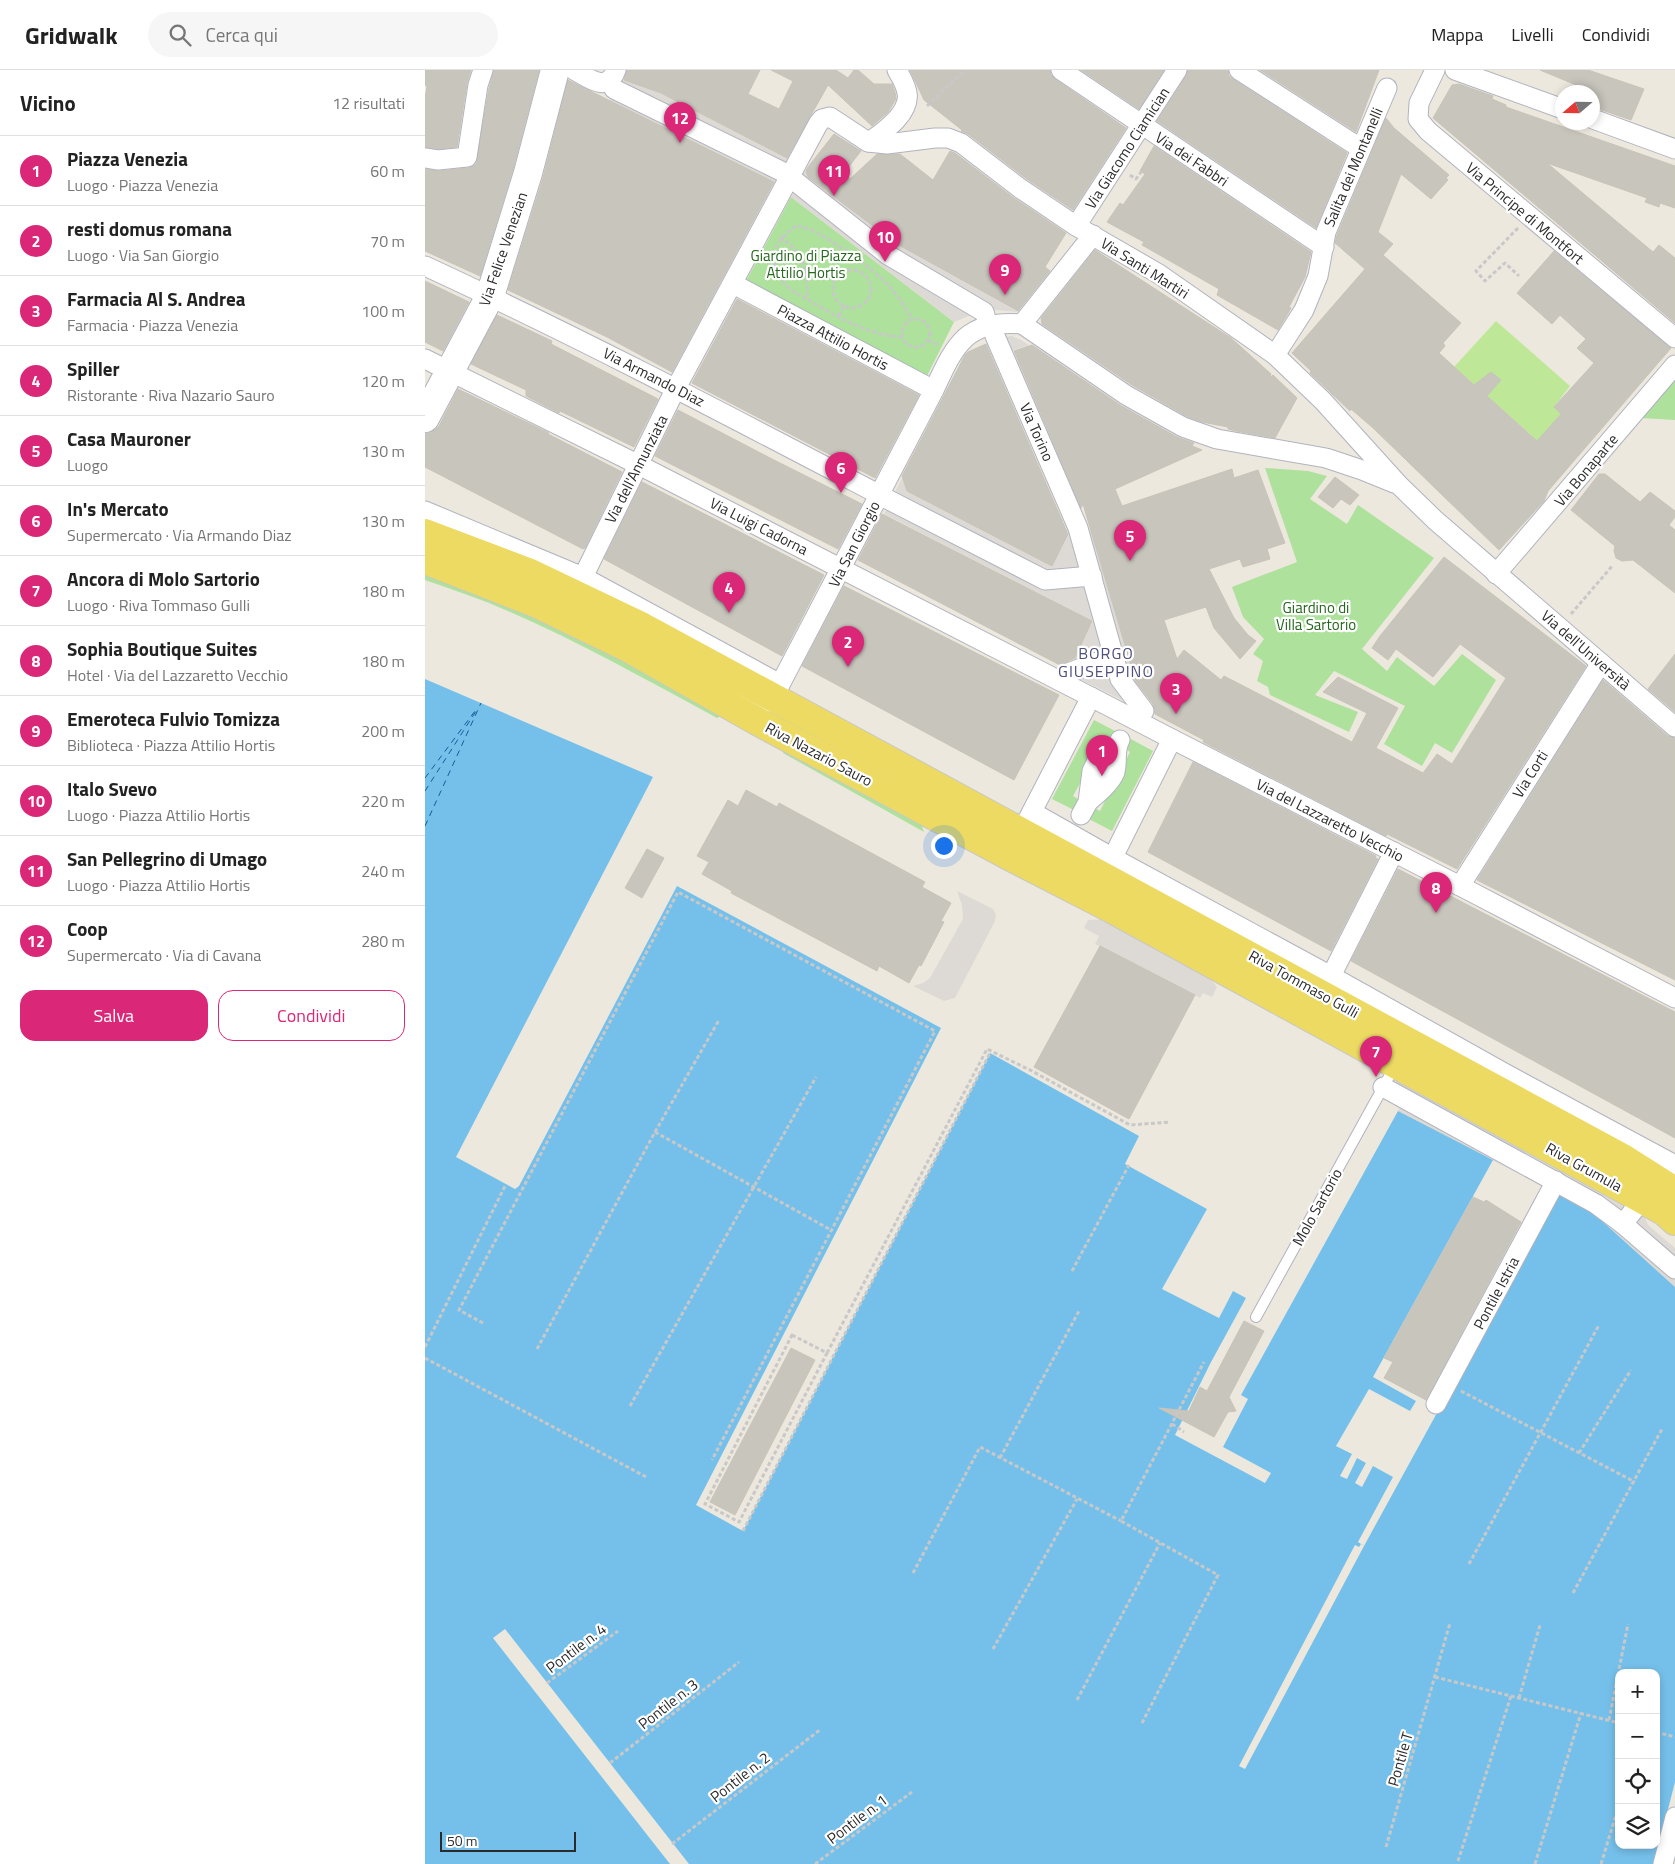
<!DOCTYPE html>
<html lang="it">
<meta charset="utf-8">
<style>
body{margin:0;font-family:"Titillium Web",sans-serif;background:#f6f6f6;color:#222}
.controls{position:absolute;right:15px;bottom:15px;display:grid;overflow:hidden;border-radius:10px;box-shadow:0 2px 8px #0003}
.controls button{width:45px;height:45px;display:grid;place-items:center;padding:0;border:0;border-bottom:1px solid #e0e0e0;background:#fff;color:#222;font:25px sans-serif}
.compass{position:absolute;left:1130px;top:15px;width:45px;height:45px;border-radius:50%;background:#fff;box-shadow:0 2px 8px #0003;rotate:250deg}
.scale{position:absolute;left:15px;bottom:12px;width:136px;box-sizing:border-box;padding-left:5px;border:2px solid #2b2b2b;border-top:0;font-size:14px;line-height:18px;white-space:nowrap;color:#2b2b2b;-webkit-text-stroke:4px #fff;paint-order:stroke}
.you{position:absolute;left:518px;top:775px;width:18px;height:18px;margin:-12px;border:4px solid #fff;border-radius:50%;background:#1a73e8;box-shadow:0 0 0 8px #1a73e833}
.badge{display:grid;place-items:center;width:32px;height:32px;border-radius:50%;background:#db2777;color:#fff;font-size:16px;font-weight:700}
.pin{position:absolute;translate:-50% -41px;filter:drop-shadow(0 1px 2px #0008)}
.pin::after{content:'';position:absolute;top:26px;width:18px;height:15px;background:inherit;clip-path:polygon(0 0,100% 0,50% 100%)}
.list{margin:0;padding:0;list-style:none}
h2{display:flex;justify-content:space-between;align-items:center;height:65px;margin:0;padding:0 20px;font-size:21px}
h2 small{font-size:16px;font-weight:400;color:#767676}
.list li{display:grid;grid-template-columns:32px 1fr auto;gap:15px;align-items:center;box-sizing:border-box;height:70px;padding:0 20px;border-top:1px solid #e0e0e0}
.list b{display:block;font-size:19px;white-space:nowrap}
.list p{margin:0;font-size:16px;white-space:nowrap;color:#767676}
.list em{font-size:16px;font-style:normal;color:#767676}
.actions{display:flex;gap:10px;padding:15px 20px}
.actions a{flex:1;padding:11px 0;border:1px solid #db2777;border-radius:15px;text-align:center;font-size:18px;color:#db2777}
.actions .main{background:#db2777;color:#fff}
.icon{flex:none;width:28px;height:28px;fill:none;stroke:currentColor;stroke-width:2;stroke-linecap:round;stroke-linejoin:round}
.map{position:relative;flex:none;width:1250px;height:1794px;overflow:hidden}
header{display:flex;align-items:center;gap:30px;box-sizing:border-box;height:70px;padding:0 25px;background:#fff;border-bottom:1px solid #e0e0e0}
header strong{font-size:24px}
nav{display:flex;gap:28px;margin-inline-start:auto;font-size:18px}
.search{width:350px;height:45px;background:#f6f6f6;display:flex;align-items:center;gap:12px;box-sizing:border-box;padding:0 18px;border-radius:28px;color:#767676;font-size:19px}
main{display:flex}
aside{flex:1;background:#fff}
.map>svg:first-child{display:block}
</style>
<header>
<strong>Gridwalk</strong>
<div class="search"><svg class="icon" aria-label="search" viewBox="0 0 24 24"><circle cx="10" cy="10" r="6"/><path d="M15 15l6 6"/></svg>Cerca qui</div>
<nav><a>Mappa</a><a>Livelli</a><a>Condividi</a></nav>
</header>
<main>
<aside>
<h2>Vicino<small>12 risultati</small></h2>
<ul class="list">
<li><span class="badge">1</span><div><b>Piazza Venezia</b><p>Luogo · Piazza Venezia</p></div><em>60 m</em></li>
<li><span class="badge">2</span><div><b>resti domus romana</b><p>Luogo · Via San Giorgio</p></div><em>70 m</em></li>
<li><span class="badge">3</span><div><b>Farmacia Al S. Andrea</b><p>Farmacia · Piazza Venezia</p></div><em>100 m</em></li>
<li><span class="badge">4</span><div><b>Spiller</b><p>Ristorante · Riva Nazario Sauro</p></div><em>120 m</em></li>
<li><span class="badge">5</span><div><b>Casa Mauroner</b><p>Luogo</p></div><em>130 m</em></li>
<li><span class="badge">6</span><div><b>In's Mercato</b><p>Supermercato · Via Armando Diaz</p></div><em>130 m</em></li>
<li><span class="badge">7</span><div><b>Ancora di Molo Sartorio</b><p>Luogo · Riva Tommaso Gulli</p></div><em>180 m</em></li>
<li><span class="badge">8</span><div><b>Sophia Boutique Suites</b><p>Hotel · Via del Lazzaretto Vecchio</p></div><em>180 m</em></li>
<li><span class="badge">9</span><div><b>Emeroteca Fulvio Tomizza</b><p>Biblioteca · Piazza Attilio Hortis</p></div><em>200 m</em></li>
<li><span class="badge">10</span><div><b>Italo Svevo</b><p>Luogo · Piazza Attilio Hortis</p></div><em>220 m</em></li>
<li><span class="badge">11</span><div><b>San Pellegrino di Umago</b><p>Luogo · Piazza Attilio Hortis</p></div><em>240 m</em></li>
<li><span class="badge">12</span><div><b>Coop</b><p>Supermercato · Via di Cavana</p></div><em>280 m</em></li>
</ul>
<div class="actions"><a class="main">Salva</a><a>Condividi</a></div>
</aside>
<div class="map">
<svg width="1250" height="1794" viewBox="0 0 1250 1794">
<rect width="100%" height="100%" fill="#ede8de"/>
<!-- green -->
<g fill="#ade19c">
<polygon points="366,127 529,252 502,306 321,211"/>
<polygon points="1250,310 1250,350 1216,348"/>
<polygon points="840,398 883,401 902,406 885,429 922,454 933,435 1009,488 937,579 962,601 972,587 1009,616 1037,584 1071,610 1027,683 1010,673 997,696 959,674 980,636 909,601 890,625 933,642 924,662 845,625 843,617 832,611 838,591 828,584 839,569 818,547 807,517 872,492"/>
<path d="M 0,500 L 59,524 L 177,577 L 296,646 L 292,648 C 218,608 142,565 64,533 C 43,525 21,517 0,510 Z"/>
<polygon points="669,650 694,663 689,672 680,668 648,726 658,732 653,742 627,729"/>
<polygon points="702,667 728,681 687,761 660,747 666,736 675,741 705,682 697,676"/>
<polygon points="362,677 495,751 499,762 358,683"/>
</g>
<!-- pitch -->
<polygon fill="#bee898" points="1071,251 1145,316 1129,337 1136,344 1123,359 1115,375 1105,364 1029,297"/>
<!-- plaza -->
<g fill="#dddad5">
<polygon points="193,8 236,23 363,89 350,113 185,31"/>
<polygon points="380,100 383,107 472,174 593,242 571,240 549,244 529,252 366,127"/>
<polygon points="587,266 596,270 604,275 586,281 629,382 667,464 720,639 719,641 643,603 668,551 459,444 477,408 482,421 627,496 645,461 563,273 577,267"/>
<polygon points="532,821 568,839 571,845 570,851 530,928 519,931 488,916 498,913 505,908 538,849 537,835"/>
<polygon points="685,849 777,899 792,917 787,927 778,923 775,928 770,925 670,874 674,866 659,858 663,850"/>
<polygon points="973,1010 1201,1138 1217,1141 1223,1155 1250,1178 1250,1217 1167,1142 973,1041 975,1037 963,1030"/>
</g>
<!-- water -->
<path fill="#75c0eb" fill-rule="evenodd" d="M 0,609 L 228,707 L 31,1087 L 90,1119 L 94,1116 L 252,816 L 516,958 L 271,1435 L 318,1461 L 565,983 L 714,1066 L 700,1094 L 782,1139 L 737,1219 L 794,1248 L 808,1221 L 821,1228 L 785,1294 L 750,1365 L 840,1413 L 846,1403 L 798,1377 L 823,1329 L 816,1325 L 973,1041 L 1068,1090 L 948,1307 L 991,1331 L 985,1341 L 944,1319 L 911,1376 L 927,1384 L 915,1406 L 922,1409 L 932,1388 L 941,1393 L 930,1413 L 937,1417 L 948,1396 L 968,1407 L 933,1472 L 939,1476 L 1132,1124 L 1167,1142 L 1250,1217 L 1250,1712 L 1229,1794 L 264,1794 L 80,1559 L 68,1568 L 245,1794 L 0,1794 ZM 1194,1603 L 1231,1603 L 1231,1775 L 1194,1775 Z"/>
<!-- pier -->
<polygon fill="#ede8de" points="936,1474 939,1476 820,1699 814,1696 930,1475 934,1477"/>
<g fill="none" stroke-linecap="round" stroke-linejoin="round">
<!-- ferry -->
<g stroke="#125d99" stroke-width="1" stroke-dasharray="6 5" stroke-linecap="butt">
<polyline points="0,708 50,641"/>
<polyline points="0,721 53,638"/>
<polyline points="0,756 56,633"/>
</g>
</g>
<!-- building -->
<g fill="#c8c5bd" stroke="#c8c4b8">
<polygon points="0,0 46,0 42,13 32,77 13,79 0,77 0,29 2,16 0,15"/>
<polygon points="69,0 114,0 88,99 55,206 0,181 0,99 14,101 43,98 51,94 64,18"/>
<polygon points="202,0 335,0 323,24 354,39 368,11 346,0 411,0 423,8 429,0 433,0 449,14 467,14 470,22 471,29 463,42 447,56 403,15 362,88 236,23 199,10"/>
<polygon points="485,0 625,0 626,5 630,9 701,58 648,140 603,110 543,64 536,61 537,60 499,30"/>
<polygon points="656,0 739,0 714,39"/>
<polygon points="763,0 803,0 804,6 808,9 922,83 891,158 732,51 761,6"/>
<polygon points="835,0 954,0 931,62"/>
<polygon points="1115,0 1163,0 1219,19 1206,50 1168,37 1168,22"/>
<polygon points="143,10 349,112 247,302 182,267 83,220 118,108"/>
<polygon points="1034,14 1068,26 1067,29 1081,35 1081,37 1250,96 1250,138 1235,133 1234,137 1220,132 1222,128 1122,93 1228,182 1234,175 1250,188 1250,253 1008,48 1027,15"/>
<polygon points="961,48 969,58 1024,105 1021,108 1023,110 1006,129 976,104 953,162 968,174 958,185 1036,253 1018,273 1020,276 1014,283 1049,315 1066,302 1076,310 1062,326 1112,371 1136,344 1129,337 1169,293 1152,278 1161,269 1135,245 1127,254 1092,223 1129,181 1246,278 1123,421 1119,431 1074,480 947,357 926,339 925,341 885,303 886,301 867,283 940,199 910,173 912,165"/>
<polygon points="409,64 436,81 419,103 425,109 452,84 475,84 508,110 525,81 530,83 589,128 641,163 620,197 625,201 593,241 472,174 383,107 381,101 383,97"/>
<polygon points="729,76 886,182 880,207 864,237 866,238 862,245 853,260 792,225 794,219 717,175 719,172 682,152 695,133 698,135 720,104 715,101"/>
<polygon points="670,180 806,268 846,304 845,308 848,305 872,328 850,368 811,361 803,359 803,357 777,352 763,347 707,315 617,254 616,248"/>
<polygon points="0,211 44,232 18,281 0,272"/>
<polygon points="312,229 494,325 450,408 267,313"/>
<polygon points="72,245 127,271 126,274 233,329 209,377 135,341 134,343 101,326 101,320 46,294"/>
<polygon points="561,274 642,462 643,464 627,496 482,421 477,406 540,285 543,282"/>
<polygon points="607,275 695,335 752,367 769,373 767,376 777,380 690,419 697,436 807,399 809,408 833,400 860,473 842,479 845,489 818,497 815,489 784,499 809,548 823,565 831,571 815,589 789,558 781,537 739,550 752,589 759,580 796,610 799,606 927,672 942,643 898,622 913,607 973,638 951,678 998,703 1012,684 1027,694 1081,608 1035,574 1008,607 971,579 963,590 947,578 955,566 1019,487 1161,596 1032,799 962,764 961,766 778,672 779,670 730,644 728,634 711,612 658,434 656,438 589,281"/>
<polygon points="33,319 124,363 123,364 197,402 160,478 158,479 0,397 0,364 8,361 14,356"/>
<polygon points="253,340 347,389 437,434 413,479 230,386"/>
<polygon points="1174,404 1180,404 1215,432 1225,422 1250,441 1250,447 1244,455 1250,460 1250,523 1208,490 1197,491 1191,488 1189,481 1190,476 1146,440"/>
<polygon points="910,407 934,425 925,435 916,429 908,438 893,427"/>
<polygon points="217,412 399,505 357,586 179,489"/>
<polygon points="457,444 667,551 650,588 635,595 433,490"/>
<polygon points="419,516 634,625 589,710 377,596"/>
<polygon points="1250,584 1250,642 1223,619"/>
<polygon points="1178,610 1243,666 1250,668 1250,910 1052,810"/>
<polygon points="768,692 951,786 950,788 953,789 906,881 723,782"/>
<polygon points="321,720 352,737 354,733 500,812 497,817 526,833 516,851 519,852 496,896 494,895 484,913 454,896 452,901 306,823 307,821 277,804 284,792 272,786 303,730 313,736"/>
<polygon points="222,779 239,788 217,828 200,818"/>
<polygon points="973,799 1250,942 1250,1068 926,891"/>
<polygon points="675,876 770,925 704,1049 609,997"/>
<polygon points="1048,1127 1059,1132 1061,1130 1096,1152 1001,1330 959,1308 968,1292 959,1288"/>
<polygon points="819,1251 839,1261 804,1327 811,1341 803,1342 789,1367 734,1338 764,1341 775,1317 782,1321"/>
<polygon points="366,1278 390,1290 310,1445 285,1432"/>
</g>
<g fill="none" stroke-linecap="round" stroke-linejoin="round">
<!-- lane casing -->
<g stroke="#b1b3be" stroke-width="12">
<polyline id="lane" points="831,1247 971,994"/>
</g>
<!-- street casing -->
<g stroke="#b1b3be" stroke-width="21">
<g id="street">
<path d="M 149,0 C 164,8 182,24 191,0"/>
<polyline points="636,0 899,177"/>
<polyline points="814,0 935,78"/>
<polyline points="1010,0 994,33 993,49 1003,61 1250,268"/>
<polyline points="1030,0 1138,39"/>
<polyline points="189,19 358,102"/>
<polyline points="1168,49 1250,79"/>
<path d="M 443,72 C 454,66 462,59 471,50 C 488,31 484,20 472,0"/>
<polyline points="0,88 13,90 42,87 53,15 58,0"/>
<polyline points="371,112 463,185 559,242 560,245"/>
<polyline points="651,156 752,0"/>
<path d="M 0,196 C 154,267 304,346 455,425"/>
<polyline points="314,217 501,316"/>
<polyline points="597,254 701,325 758,357 792,369 901,388 937,400 969,413"/>
<polyline points="597,254 668,165"/>
<polyline points="570,266 653,458 695,609 719,641"/>
<polyline points="850,285 879,240 893,206 901,162 962,18"/>
<polyline points="0,289 214,395 666,627"/>
<polyline points="462,429 620,510 667,506"/>
<polyline points="0,441 158,507 355,614"/>
<polyline points="1071,504 1250,295"/>
<polyline points="158,507 251,318 393,54 397,49 405,47 443,72 462,74 510,68 523,68 536,73 596,119 651,156 734,204 850,285 898,331 974,415 1010,450 1250,657"/>
<polyline points="643,603 689,586"/>
<path d="M 300,617 C 315,626 333,642 348,628 L 509,320 C 530,275 541,249 597,254"/>
<polygon points="666,627 747,669 679,805 584,786"/>
<polyline points="747,669 1035,816 1250,928"/>
<path d="M 663,732 C 673,723 685,714 690,702 C 693,691 689,680 695,670"/>
<polyline points="607,742 688,788 906,906 1081,1004 1250,1095"/>
<polyline points="656,745 663,732 667,701 672,691 692,676"/>
<polyline points="1035,816 1176,593"/>
<polyline points="906,906 969,782"/>
<polyline points="958,1017 1171,1134 1198,1154"/>
<polyline points="1212,1136 1198,1154 1250,1199"/>
<polyline points="1011,1334 1131,1111"/>
<polyline points="1238,1794 1250,1747"/>
</g>
</g>
<!-- secondary casing -->
<g stroke="#b1b3be" stroke-width="30">
<polyline id="secondary" points="0,348 65,226 103,103 130,0"/>
</g>
<!-- primary casing -->
<g stroke="#c8c8c8" stroke-width="30">
<g id="primary">
<polyline points="0,463 103,502 218,557 1198,1088 1250,1121"/>
<polyline points="0,490 110,533 205,579 332,651 584,786 687,839 1204,1122 1240,1142 1250,1151"/>
</g>
</g>
<!-- path -->
<g stroke="#c8c8c8" stroke-width="3" stroke-dasharray="4 2.5" stroke-linecap="butt">
<polyline points="502,36 540,0"/>
<polyline points="705,105 711,109 716,102"/>
<polyline points="1093,158 1051,201 1060,211 1080,193 1094,206"/>
<path d="M 355,167 C 380,184 383,201 382,229"/>
<circle cx="427" cy="219" r="19"/>
<polyline points="414,246 419,236"/>
<circle cx="491" cy="263" r="14"/>
<path d="M 477,267 C 437,265 400,239 366,220 C 342,197 343,175 371,156 C 392,156 451,201 465,217 C 474,227 481,238 487,249"/>
<polyline points="503,270 513,275"/>
<polyline points="1146,544 1188,495"/>
<polyline points="230,1062 406,1160"/>
<polyline points="647,1201 704,1095"/>
<polyline points="58,1253 34,1240 253,822 510,961 287,1390"/>
<polygon points="367,1265 402,1283 314,1452 280,1434"/>
<polyline points="0,1277 81,1114"/>
<polyline points="112,1279 230,1062 294,950"/>
<polyline points="402,1283 562,979 607,1001 705,1055 745,1052"/>
<polyline points="0,1288 223,1408"/>
<polyline points="1036,1321 1210,1412"/>
<polyline points="205,1336 391,1007"/>
<polyline points="747,1354 759,1362"/>
<polyline points="1154,1383 1206,1300"/>
<polyline points="575,1388 654,1241"/>
<polyline points="318,1461 565,983"/>
<polyline points="1044,1494 1174,1255"/>
<polyline points="488,1503 555,1377 696,1451"/>
<polyline points="1148,1523 1237,1359"/>
<polyline points="568,1579 652,1429"/>
<polyline points="1010,1607 1194,1653"/>
<polyline points="122,1613 193,1561"/>
<polyline points="1094,1628 1115,1555"/>
<polyline points="652,1630 735,1473"/>
<polyline points="1184,1650 1203,1554"/>
<polyline points="717,1653 793,1505 696,1451 779,1292"/>
<polyline points="1231,1662 1250,1667"/>
<polyline points="185,1693 314,1592"/>
<polyline points="247,1774 396,1659"/>
<polyline points="961,1777 1025,1553"/>
<polyline points="1033,1791 1086,1626"/>
<polyline points="390,1794 487,1722"/>
<polyline points="1110,1794 1156,1643"/>
<polyline points="1176,1794 1194,1735"/>
</g>
<!-- lane -->
<use href="#lane" stroke="#fff" stroke-width="10"/>
<!-- street -->
<use href="#street" stroke="#fff" stroke-width="19"/>
<!-- secondary -->
<use href="#secondary" stroke="#fff" stroke-width="28"/>
<!-- primary -->
<use href="#primary" stroke="#ecda63" stroke-width="28"/>
</g>
<g text-anchor="middle" dominant-baseline="central" stroke-width="4.5" stroke-linejoin="round" paint-order="stroke">
<!-- street labels -->
<g font-size="15" fill="#2b2b2b" stroke="#fff">
<text transform="translate(702 78) rotate(-57)">Via Giacomo Ciamician</text>
<text transform="translate(767 89) rotate(34)">Via dei Fabbri</text>
<text transform="translate(928 97) rotate(-67)">Salita dei Montanelli</text>
<text transform="translate(1100 143) rotate(40)">Via Principe di Montfort</text>
<text transform="translate(78 179) rotate(-71)">Via Felice Venezian</text>
<text transform="translate(720 198) rotate(32)">Via Santi Martiri</text>
<text transform="translate(408 267) rotate(28)">Piazza Attilio Hortis</text>
<text transform="translate(229 307) rotate(27)">Via Armando Diaz</text>
<text transform="translate(612 362) rotate(66)">Via Torino</text>
<text transform="translate(211 399) rotate(-63)">Via dell'Annunziata</text>
<text transform="translate(1161 400) rotate(-50)">Via Bonaparte</text>
<text transform="translate(334 456) rotate(27)">Via Luigi Cadorna</text>
<text transform="translate(429 474) rotate(-63)">Via San Giorgio</text>
<text transform="translate(1161 580) rotate(41)">Via dell'Università</text>
<text transform="translate(394 684) rotate(28)">Riva Nazario Sauro</text>
<text transform="translate(1105 704) rotate(-58)">Via Corti</text>
<text transform="translate(905 750) rotate(27)">Via del Lazzaretto Vecchio</text>
<text transform="translate(879 914) rotate(29)">Riva Tommaso Gulli</text>
<text transform="translate(1159 1097) rotate(29)">Riva Grumula</text>
<text transform="translate(892 1137) rotate(-61)">Molo Sartorio</text>
<text transform="translate(1071 1223) rotate(-62)">Pontile Istria</text>
<text transform="translate(151 1578) rotate(-37)">Pontile n. 4</text>
<text transform="translate(243 1634) rotate(-38)">Pontile n. 3</text>
<text transform="translate(975 1689) rotate(-74)">Pontile T</text>
<text transform="translate(315 1707) rotate(-38)">Pontile n. 2</text>
<text transform="translate(432 1749) rotate(-37)">Pontile n. 1</text>
</g>
<!-- park labels -->
<g font-size="15" fill="#25671d" stroke="#fff">
<text x="381" y="185">Giardino di Piazza<tspan x="381" dy="17">Attilio Hortis</tspan></text>
<text x="891" y="537">Giardino di<tspan x="891" dy="17">Villa Sartorio</tspan></text>
</g>
<!-- neighbourhood labels -->
<g font-size="16" letter-spacing="1" fill="#4d507b" stroke="#fff">
<text x="681" y="583">BORGO<tspan x="681" dy="18">GIUSEPPINO</tspan></text>
</g>
</g>
</svg>
<div class="controls">
<button>+</button>
<button>−</button>
<button><svg class="icon" aria-label="locate" viewBox="0 0 24 24"><circle cx="12" cy="12" r="6"/><path d="M12 2v4M12 18v4M2 12h4M18 12h4"/></svg></button>
<button><svg class="icon" aria-label="layers" viewBox="0 0 24 24"><path d="M12 4l9 5-9 5-9-5zM3 14l9 5 9-5"/></svg></button>
</div>
<svg class="compass" viewBox="-18 -18 36 36"><path d="M0-13l5 13h-10z" fill="#e53935"/><path d="M0 13l5-13h-10z" fill="#767676"/></svg>
<div class="scale">50 m</div>
<div class="you"></div>
<div class="pin badge" style="left:677px;top:706px">1</div>
<div class="pin badge" style="left:423px;top:597px">2</div>
<div class="pin badge" style="left:751px;top:644px">3</div>
<div class="pin badge" style="left:304px;top:543px">4</div>
<div class="pin badge" style="left:705px;top:491px">5</div>
<div class="pin badge" style="left:416px;top:423px">6</div>
<div class="pin badge" style="left:951px;top:1007px">7</div>
<div class="pin badge" style="left:1011px;top:843px">8</div>
<div class="pin badge" style="left:580px;top:225px">9</div>
<div class="pin badge" style="left:460px;top:192px">10</div>
<div class="pin badge" style="left:409px;top:126px">11</div>
<div class="pin badge" style="left:255px;top:73px">12</div>
</div>
</main>
